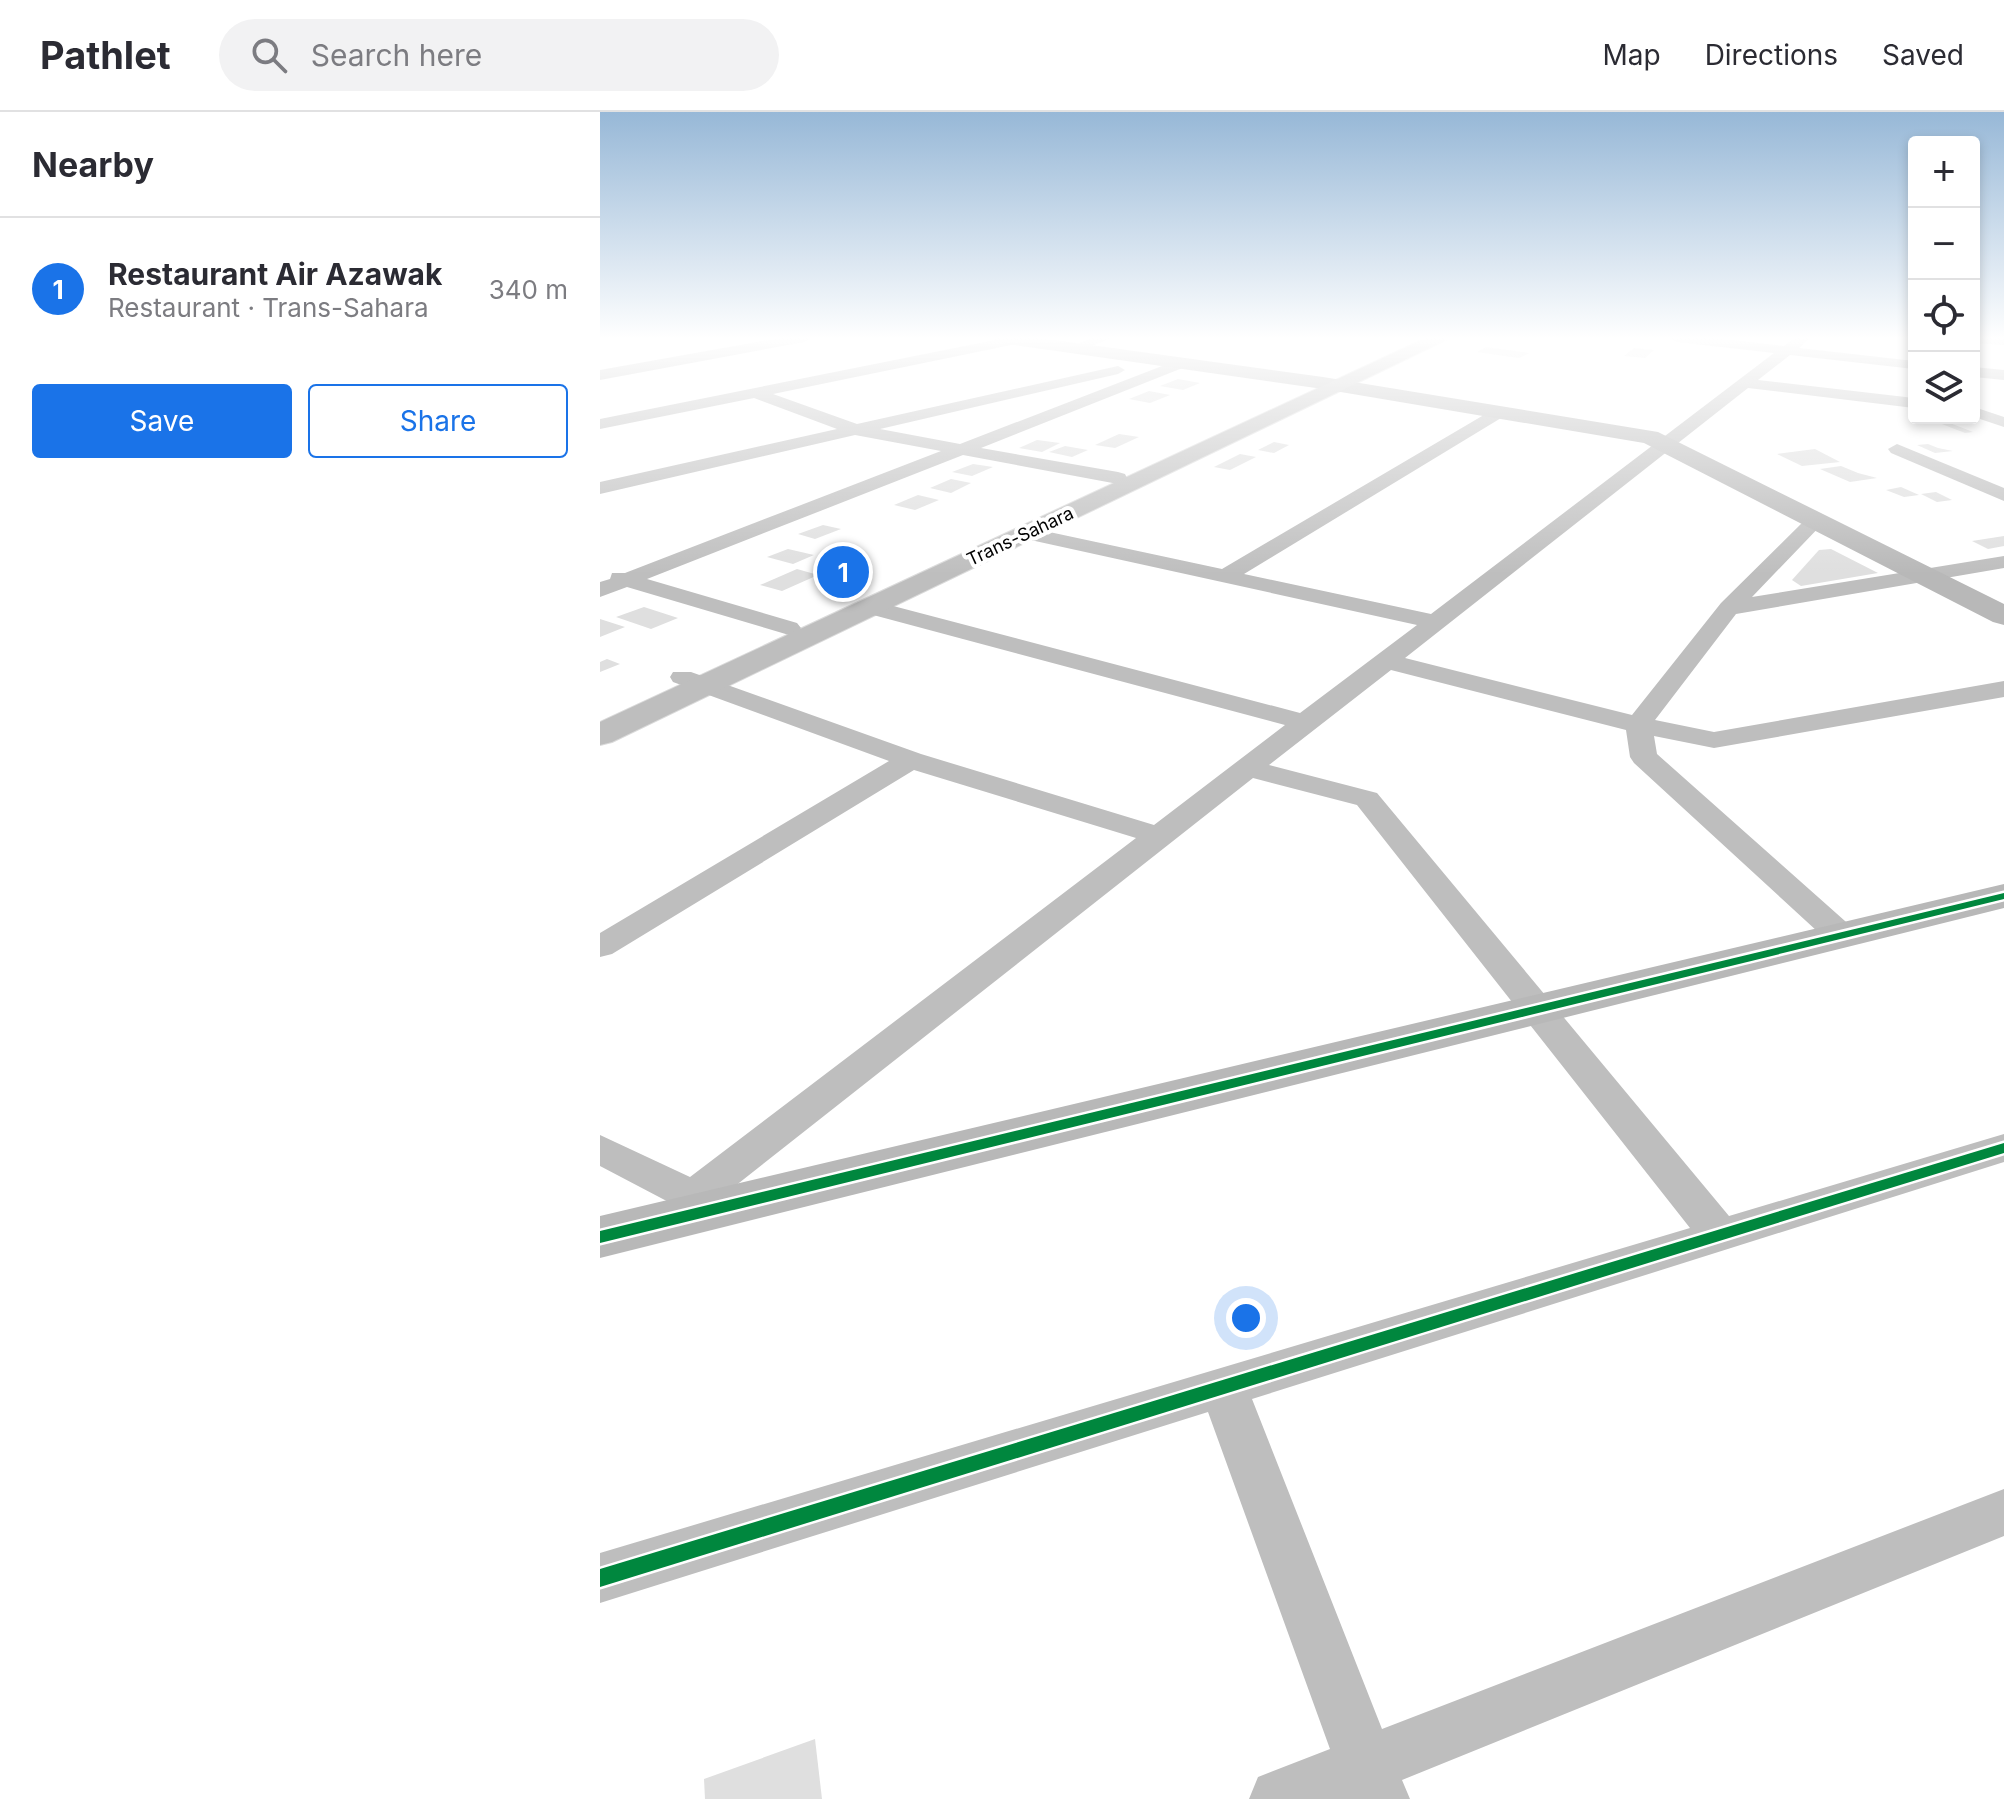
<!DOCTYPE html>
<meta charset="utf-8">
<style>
body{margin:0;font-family:Inter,sans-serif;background:#f2f2f3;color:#2b2b33}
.controls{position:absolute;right:24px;top:24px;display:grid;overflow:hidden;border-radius:8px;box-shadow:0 4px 12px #0003}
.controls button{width:72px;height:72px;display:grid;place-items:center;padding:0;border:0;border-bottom:2px solid #e1e1e2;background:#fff;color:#2b2b33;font:40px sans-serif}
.you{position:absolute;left:646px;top:1206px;width:28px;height:28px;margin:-20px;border:6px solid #fff;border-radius:50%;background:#1a73e8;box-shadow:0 0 0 12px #1a73e833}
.badge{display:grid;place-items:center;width:52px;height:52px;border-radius:50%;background:#1a73e8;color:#fff;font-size:26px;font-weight:700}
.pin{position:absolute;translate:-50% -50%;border:4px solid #fff;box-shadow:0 2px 8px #0006}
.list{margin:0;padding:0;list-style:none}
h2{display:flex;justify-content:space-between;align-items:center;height:104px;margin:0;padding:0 32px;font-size:34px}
h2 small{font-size:26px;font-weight:400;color:#7c7c81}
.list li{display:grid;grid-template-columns:52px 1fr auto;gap:24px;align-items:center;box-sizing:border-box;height:144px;padding:0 32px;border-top:2px solid #e1e1e2}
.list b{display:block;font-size:30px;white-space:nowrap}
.list p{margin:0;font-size:26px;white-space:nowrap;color:#7c7c81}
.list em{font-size:26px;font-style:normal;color:#7c7c81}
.actions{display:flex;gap:16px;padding:24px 32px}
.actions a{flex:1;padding:18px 0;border:2px solid #1a73e8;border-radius:8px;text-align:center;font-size:28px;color:#1a73e8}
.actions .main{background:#1a73e8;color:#fff}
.icon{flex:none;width:44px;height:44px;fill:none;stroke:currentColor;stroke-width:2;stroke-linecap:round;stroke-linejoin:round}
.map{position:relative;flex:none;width:1404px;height:1687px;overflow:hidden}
header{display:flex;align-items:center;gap:48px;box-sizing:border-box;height:112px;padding:0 40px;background:#fff;border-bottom:2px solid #e1e1e2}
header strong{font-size:38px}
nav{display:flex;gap:44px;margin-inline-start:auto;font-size:28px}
.search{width:560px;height:72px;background:#f2f2f3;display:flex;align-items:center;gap:20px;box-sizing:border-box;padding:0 28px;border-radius:44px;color:#7c7c81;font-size:30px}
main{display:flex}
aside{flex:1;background:#fff}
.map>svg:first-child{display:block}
</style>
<header>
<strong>Pathlet</strong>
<div class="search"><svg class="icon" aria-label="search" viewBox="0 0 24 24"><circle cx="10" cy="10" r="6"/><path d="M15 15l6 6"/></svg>Search here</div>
<nav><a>Map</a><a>Directions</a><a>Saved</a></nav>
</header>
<main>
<aside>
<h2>Nearby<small></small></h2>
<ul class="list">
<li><span class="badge">1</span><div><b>Restaurant Air Azawak</b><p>Restaurant · Trans-Sahara</p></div><em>340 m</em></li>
</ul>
<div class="actions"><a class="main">Save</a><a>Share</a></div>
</aside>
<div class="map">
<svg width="1404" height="1687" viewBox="0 0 1404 1687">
<rect width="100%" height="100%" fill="#fff"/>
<!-- building -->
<g fill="#dfdfdf">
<polygon points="886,235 929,241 919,246 877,240"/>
<polygon points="1034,236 1054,238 1045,246 1024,244"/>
<polygon points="578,267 600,271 583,278 560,274"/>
<polygon points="549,279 570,283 550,291 529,287"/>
<polygon points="1337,306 1373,320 1365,321 1329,307"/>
<polygon points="519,322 539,325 515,336 495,333"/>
<polygon points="437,328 460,331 442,340 419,336"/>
<polygon points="674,330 689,333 674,341 658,338"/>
<polygon points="1328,332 1338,336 1353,339 1335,341 1317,333"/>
<polygon points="465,334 488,338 472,345 449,340"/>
<polygon points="1215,337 1240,350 1202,354 1177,342"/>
<polygon points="640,342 656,345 630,358 614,355"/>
<polygon points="373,352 393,355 372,364 352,360"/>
<polygon points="1241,354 1258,361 1277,366 1250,370 1220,357"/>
<polygon points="351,367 371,371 351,381 330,376"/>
<polygon points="1301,375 1319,383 1304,385 1286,378"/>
<polygon points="1336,380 1352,388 1337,390 1321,382"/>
<polygon points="318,383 339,388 315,398 294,393"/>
<polygon points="223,413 241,417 215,427 198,422"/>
<polygon points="1404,424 1404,434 1388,437 1372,429"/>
<polygon points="188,437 214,443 193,452 167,445"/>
<polygon points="1231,437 1278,461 1201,474 1192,468 1219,438"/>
<polygon points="197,457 218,463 182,479 160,473"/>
<polygon points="44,495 78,506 51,517 16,505"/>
<polygon points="0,507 25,515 0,525"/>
<polygon points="7,547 20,552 0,560 0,550"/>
<polygon points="215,1627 222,1687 105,1687 104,1667"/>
</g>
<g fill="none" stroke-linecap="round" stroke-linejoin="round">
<!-- primary casing -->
<g stroke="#dbdbdb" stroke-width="2">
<polygon id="primary" points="826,226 850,226 12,630 0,633 0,610"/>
</g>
<!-- street -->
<g fill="#bebebe" fill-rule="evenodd">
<polygon points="180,226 211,226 204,230 0,268 0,258"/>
<polygon points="405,226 423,228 416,232 173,282 257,312 518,254 525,258 518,262 280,317 360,332 575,249 585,249 585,255 381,336 518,360 525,362 527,366 525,370 518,372 363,343 47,467 197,511 201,516 197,521 189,523 27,475 0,485 0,470 10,467 12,461 25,461 341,339 255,323 0,382 0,370 237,317 154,286 0,317 0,307"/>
<polygon points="491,226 512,226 473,241 466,237"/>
<polygon points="1070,226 1115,226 1184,234 1194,226 1210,226 1199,236 1314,249 1314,257 1190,243 1158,268 1314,286 1314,296 1148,276 805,546 1032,603 1121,491 1208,405 1222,405 1225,409 1152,485 1404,444 1404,456 1136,502 1055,608 1114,620 1404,569 1404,585 1114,636 1054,624 1057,642 1254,817 1259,824 1254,831 1242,834 1230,831 1034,651 1030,645 1026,618 791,558 669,653 777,681 1129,1104 1404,1022 1404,1050 652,1287 782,1617 1404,1377 1404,1424 802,1668 810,1687 649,1687 658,1665 730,1637 608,1300 0,1491 0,1441 1090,1116 757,693 653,666 125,1082 135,1095 129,1106 114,1110 99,1106 0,1054 0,1023 90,1065 536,726 314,658 12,842 0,845 0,821 289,649 73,570 70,565 73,560 91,560 321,642 554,713 685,613 262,500 259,495 262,490 278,490 700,601 817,513 426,427 416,421 426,415 622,457 894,297 906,297 906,303 644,462 831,502 1174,241 1077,230"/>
<polygon points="1374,226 1404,226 1404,233 1374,231"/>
<polygon points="1374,255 1404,258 1404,268 1374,265"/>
<polygon points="1374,295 1404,305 1404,315 1374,305"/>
<polygon points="1297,332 1404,376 1404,389 1291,341 1288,337"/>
</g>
<!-- secondary -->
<g fill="#b8b8b8" fill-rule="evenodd">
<polygon points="391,226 440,226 723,265 1058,320 1404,492 1404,513 1393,510 1044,331 723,277 400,231"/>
<polygon points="1404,772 1404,796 0,1146 0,1104"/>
</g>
<!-- primary -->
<use href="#primary" fill="#bebebe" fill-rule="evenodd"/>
<!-- cycleway casing -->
<g stroke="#fff" stroke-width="5">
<g id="cycleway">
<polygon points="1404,781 1404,787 0,1131 0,1119"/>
<polygon points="1404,1031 1404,1041 0,1475 0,1457"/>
</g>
</g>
<!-- cycleway -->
<use href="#cycleway" fill="#00873e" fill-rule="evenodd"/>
</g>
<!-- sky -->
<linearGradient id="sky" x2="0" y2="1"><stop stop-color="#97b8d7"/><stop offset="0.49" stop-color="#fff"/><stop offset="1" stop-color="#fff" stop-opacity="0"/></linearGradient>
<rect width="1404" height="462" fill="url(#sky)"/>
<g text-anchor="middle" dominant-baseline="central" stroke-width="8" stroke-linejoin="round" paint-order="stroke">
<!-- far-street labels -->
<g font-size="18" fill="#000" stroke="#fff">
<text transform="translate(420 424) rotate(-25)">Trans-Sahara</text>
</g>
</g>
</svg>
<div class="controls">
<button>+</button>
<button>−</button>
<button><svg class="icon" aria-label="locate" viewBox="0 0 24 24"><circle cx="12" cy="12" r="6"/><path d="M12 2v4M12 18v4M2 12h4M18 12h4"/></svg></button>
<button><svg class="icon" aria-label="layers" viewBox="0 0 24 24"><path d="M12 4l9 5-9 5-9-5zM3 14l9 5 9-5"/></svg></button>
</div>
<div class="you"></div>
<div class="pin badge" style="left:243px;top:460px">1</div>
</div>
</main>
